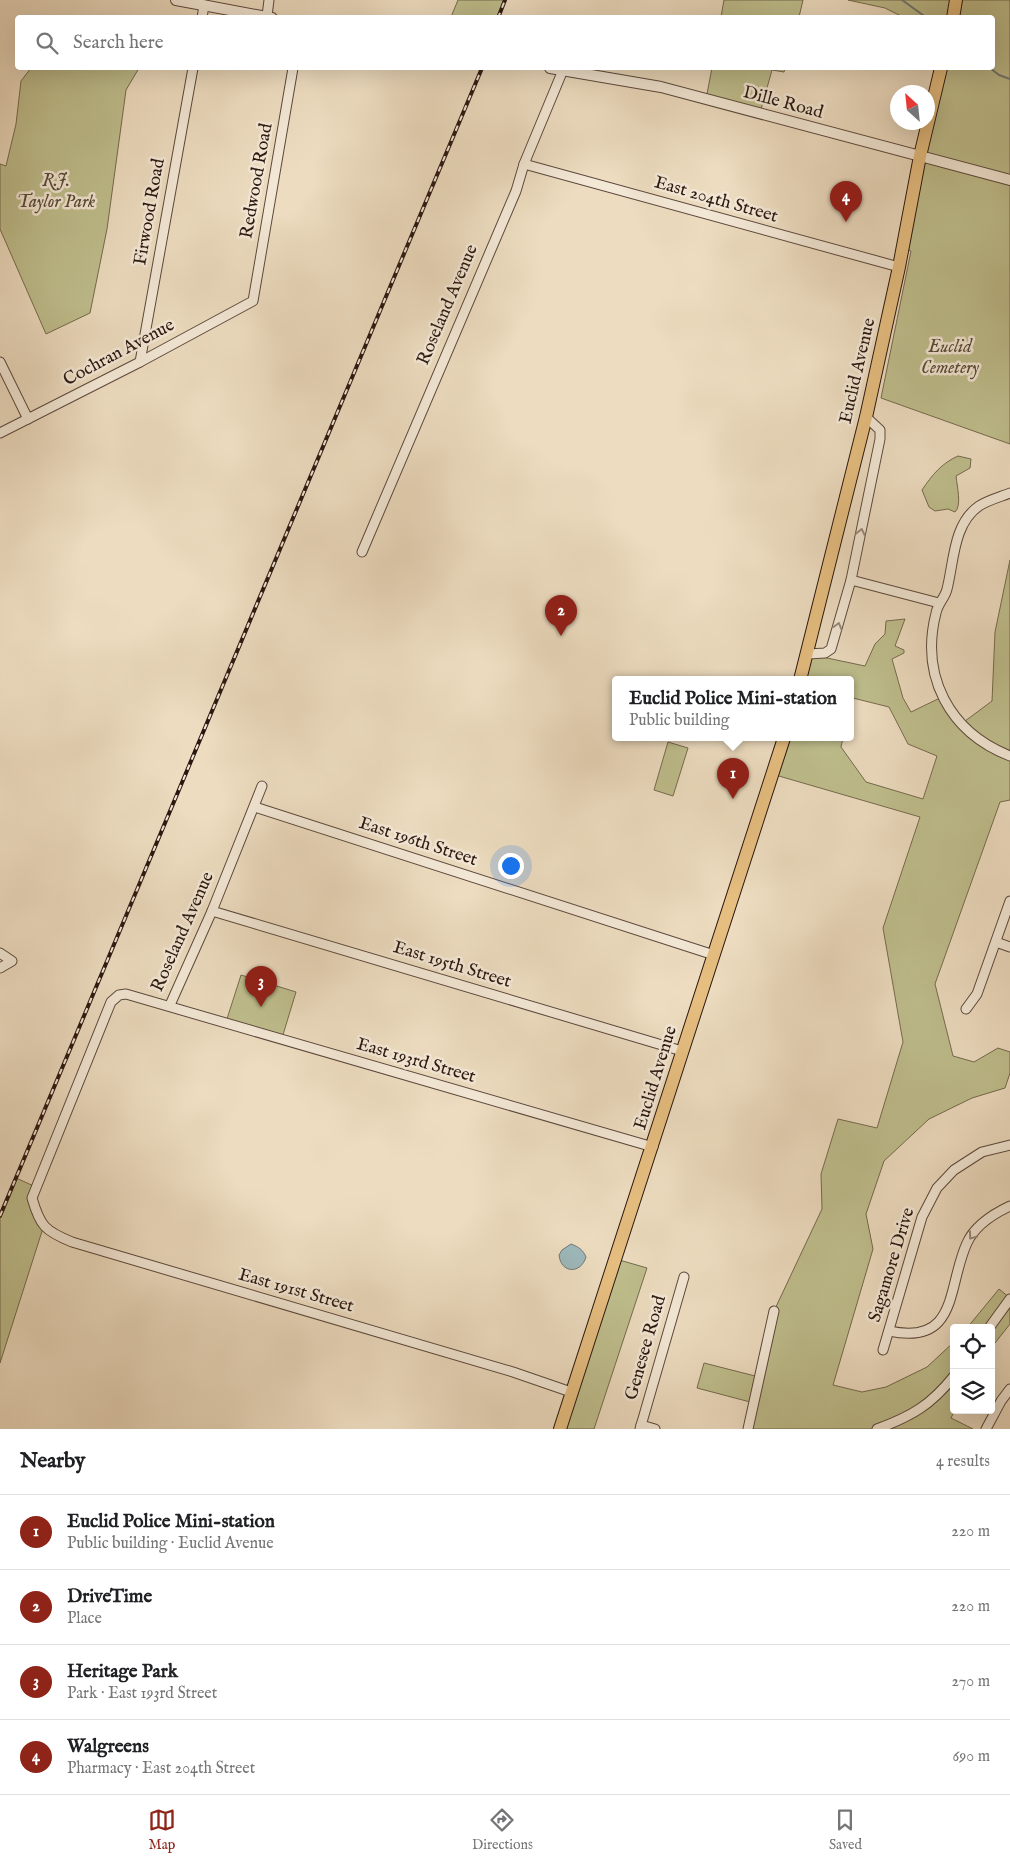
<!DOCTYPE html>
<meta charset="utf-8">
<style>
body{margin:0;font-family:"IM FELL English",serif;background:#f6f6f6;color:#202124}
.controls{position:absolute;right:15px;bottom:15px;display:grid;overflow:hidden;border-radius:5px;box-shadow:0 5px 20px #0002}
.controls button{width:45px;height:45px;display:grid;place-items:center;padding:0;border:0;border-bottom:1px solid #e0e0e0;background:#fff;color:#202124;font:25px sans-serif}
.compass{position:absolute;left:890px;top:85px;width:45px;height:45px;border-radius:50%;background:#fff;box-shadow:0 5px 20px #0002;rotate:333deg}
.you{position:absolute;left:510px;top:865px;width:18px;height:18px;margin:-12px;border:4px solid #fff;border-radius:50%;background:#1a73e8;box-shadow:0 0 0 8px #1a73e833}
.badge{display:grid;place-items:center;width:32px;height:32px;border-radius:50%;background:#8f2418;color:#fff;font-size:16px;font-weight:700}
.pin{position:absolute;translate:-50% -41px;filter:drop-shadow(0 1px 2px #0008)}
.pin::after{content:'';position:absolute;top:26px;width:18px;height:15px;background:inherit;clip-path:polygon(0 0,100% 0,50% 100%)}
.popup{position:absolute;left:612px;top:676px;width:242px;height:65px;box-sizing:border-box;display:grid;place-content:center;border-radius:5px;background:#fff;filter:drop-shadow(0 1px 4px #0005);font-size:16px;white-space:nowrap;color:#757577}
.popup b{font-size:19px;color:#202124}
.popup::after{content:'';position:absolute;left:50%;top:100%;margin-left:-10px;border:10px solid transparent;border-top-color:#fff}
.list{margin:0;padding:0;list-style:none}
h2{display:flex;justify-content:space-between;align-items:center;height:65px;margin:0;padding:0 20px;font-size:21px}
h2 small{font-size:16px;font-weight:400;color:#757577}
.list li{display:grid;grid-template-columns:32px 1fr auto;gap:15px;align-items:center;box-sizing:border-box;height:75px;padding:0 20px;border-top:1px solid #e0e0e0}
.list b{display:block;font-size:19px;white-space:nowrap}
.list p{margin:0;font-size:16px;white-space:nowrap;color:#757577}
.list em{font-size:16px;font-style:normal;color:#757577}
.icon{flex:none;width:28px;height:28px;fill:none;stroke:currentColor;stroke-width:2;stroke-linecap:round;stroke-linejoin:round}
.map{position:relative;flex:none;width:1010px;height:1429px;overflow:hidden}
.search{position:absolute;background:#fff;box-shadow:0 5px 20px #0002;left:15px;right:15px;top:15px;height:55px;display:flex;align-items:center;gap:12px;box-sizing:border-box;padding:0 18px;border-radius:5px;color:#757577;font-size:19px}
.sheet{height:365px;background:#fff}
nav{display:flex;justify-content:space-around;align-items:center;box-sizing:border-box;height:70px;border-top:1px solid #e0e0e0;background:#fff;font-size:14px;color:#757577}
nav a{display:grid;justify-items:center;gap:2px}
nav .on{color:#8f2418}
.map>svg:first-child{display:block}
</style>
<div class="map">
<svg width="1010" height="1429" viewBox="0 0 1010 1429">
<rect width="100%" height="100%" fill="#eddcc0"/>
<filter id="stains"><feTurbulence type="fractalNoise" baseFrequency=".004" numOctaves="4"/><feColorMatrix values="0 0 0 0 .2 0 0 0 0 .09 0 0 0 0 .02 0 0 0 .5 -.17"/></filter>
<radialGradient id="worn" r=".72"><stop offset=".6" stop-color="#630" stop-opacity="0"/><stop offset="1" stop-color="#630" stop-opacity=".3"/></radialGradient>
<!-- green -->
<g fill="#bfbe8d" stroke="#756a4e">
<polygon points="458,0 505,0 498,17 451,17"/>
<polygon points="724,0 803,0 799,17 721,17"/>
<polygon points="848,0 1010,0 1010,444 881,398 911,251 902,247 941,68 992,68 992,18 903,17 885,8"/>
<polygon points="31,68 139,68 126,90 107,229 90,313 46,334 0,229 0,164 6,166 16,124 21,81"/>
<polygon points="712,68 785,68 784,72 772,70 760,113 706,99"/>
<path d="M 958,456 L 971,459 L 970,468 L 956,476 C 957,486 962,506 955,512 L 948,509 L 935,511 L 929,507 L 922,490 C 932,475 942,463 958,456 Z"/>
<polygon points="1010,560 1010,800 1000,802 935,984 953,1056 974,1062 998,1048 1010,1052 1010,1073 1005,1088 972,1098 929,1119 884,1161 866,1214 873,1249 833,1385 862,1392 886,1387 927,1367 954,1342 955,1410 951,1418 973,1429 748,1429 754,1403 697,1388 704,1363 759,1377 774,1311 822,1209 821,1174 838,1119 877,1128 903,1042 883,928 920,817 772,774 784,738 843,738 841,747 866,782 923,799 937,756 908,744 889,707 853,698 851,707 850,680 800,680 808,654 865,666 875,644 885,634 886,621 905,619 895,646 904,650 904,653 892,659 903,698 911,712 942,697 961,724 992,701 995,632"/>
<polygon points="668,742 688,748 673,796 654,790"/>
<polygon points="241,975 296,992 282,1038 226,1022"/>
<polygon points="16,1178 36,1187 32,1198 44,1225 0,1363 0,1216"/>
<polygon points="616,1259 647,1268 594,1429 560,1429"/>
<polygon points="999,1289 1010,1298 1010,1324 991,1348 991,1328 967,1328"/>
</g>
<!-- water -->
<path fill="#9db9bc" stroke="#6f7877" d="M 571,1244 C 579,1247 583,1250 586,1257 C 581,1274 561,1274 559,1255 L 562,1250 Z"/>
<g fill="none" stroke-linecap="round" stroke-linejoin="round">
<!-- stream -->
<g stroke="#6f7877" stroke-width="2">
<polyline points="902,0 927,18"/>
<polyline points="990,68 999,75 1010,79"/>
</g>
<!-- minor casing -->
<g stroke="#5c483c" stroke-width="11">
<g id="minor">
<polyline points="267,16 269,0"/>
<polyline points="202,18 204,5"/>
<polyline points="524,164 899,267"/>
<polyline points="0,362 28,419"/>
<polyline points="140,362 193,68"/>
<polyline points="0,433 140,362 253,301 293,68"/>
<path d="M 1010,493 C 1000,497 988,500 979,506 C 953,524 954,562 947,589 C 945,598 938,603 936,613 C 920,676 949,732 1010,756"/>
<polyline points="362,552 516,191 524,164 563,70"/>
<polyline points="851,580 939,603"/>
<polyline points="808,654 825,653 831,649 851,580 880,439 880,430 866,417"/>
<polyline points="255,807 714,955"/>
<polyline points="212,911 682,1051"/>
<polyline points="996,942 1010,947"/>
<polyline points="0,953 12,961 0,968"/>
<polyline points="170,1005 212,911 262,786"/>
<polyline points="966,1009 977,994 1010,901"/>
<polyline points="989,1328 1010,1299"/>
<path d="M 889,1331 C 959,1346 947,1286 967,1243 C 975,1225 993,1214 1010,1206"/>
<polyline points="883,1350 922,1217 937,1188 954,1170 982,1152 1010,1145"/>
<path d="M 571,1392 L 513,1372 L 72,1242 C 45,1231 40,1226 32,1198 L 111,1002 L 119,995 L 126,994 L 653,1147"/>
<polyline points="641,1425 655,1429"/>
<polyline points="640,1429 684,1277"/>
<polyline points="748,1429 774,1311"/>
<path d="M 877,1429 C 912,1416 931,1405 954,1376"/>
<polyline points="986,1429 1001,1401 1010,1389"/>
</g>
</g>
<!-- tertiary casing -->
<g stroke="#5c483c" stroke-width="12">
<g id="tertiary">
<polyline points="176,0 272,18"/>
<polyline points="550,68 661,87 1010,180"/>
</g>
</g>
<!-- primary casing -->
<g stroke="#2b1710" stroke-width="14">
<g id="primary">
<polyline points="953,18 956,0"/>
<polyline points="800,680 866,417 899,267 920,156 941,68"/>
<polyline points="560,1429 784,738"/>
</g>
</g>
<!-- minor -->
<use href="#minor" stroke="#f3e8d6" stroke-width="9"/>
<!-- tertiary -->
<use href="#tertiary" stroke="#f3e8d6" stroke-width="10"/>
<!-- primary -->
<use href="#primary" stroke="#e6be80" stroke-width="12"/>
<!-- rail casing -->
<g stroke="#2b1710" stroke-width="4">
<g id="rail">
<polyline points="498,18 505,0"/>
<polyline points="0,1216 482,68"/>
</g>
</g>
<!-- rail -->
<use href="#rail" stroke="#f3e8d6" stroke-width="2" stroke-dasharray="5.5" stroke-linecap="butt"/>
</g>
<!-- one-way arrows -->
<defs><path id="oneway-chevron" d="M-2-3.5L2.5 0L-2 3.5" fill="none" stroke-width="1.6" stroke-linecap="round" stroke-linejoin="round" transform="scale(1.25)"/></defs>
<g stroke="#998a7d">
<use href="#oneway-chevron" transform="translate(861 532) rotate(-78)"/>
<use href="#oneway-chevron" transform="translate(838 626) rotate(-74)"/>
<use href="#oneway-chevron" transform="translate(972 1236) rotate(127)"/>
</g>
<g text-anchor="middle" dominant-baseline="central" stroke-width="5" stroke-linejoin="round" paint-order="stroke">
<!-- street labels -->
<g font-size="18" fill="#2b1710" stroke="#f3e8d6">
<text transform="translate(783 103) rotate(15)">Dille Road</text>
<text transform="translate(257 181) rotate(-80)">Redwood Road</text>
<text transform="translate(716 200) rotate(16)">East 204th Street</text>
<text transform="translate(150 212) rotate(-80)">Firwood Road</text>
<text transform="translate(448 305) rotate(-67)">Roseland Avenue</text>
<text transform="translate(119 353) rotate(-28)">Cochran Avenue</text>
<text transform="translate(858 371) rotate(-77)">Euclid Avenue</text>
<text transform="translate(418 842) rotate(18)">East 196th Street</text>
<text transform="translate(183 932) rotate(-66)">Roseland Avenue</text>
<text transform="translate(452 965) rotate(17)">East 195th Street</text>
<text transform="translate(416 1061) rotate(16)">East 193rd Street</text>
<text transform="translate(656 1078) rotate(-73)">Euclid Avenue</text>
<text transform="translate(892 1265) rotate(-73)">Sagamore Drive</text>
<text transform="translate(296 1291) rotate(16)">East 191st Street</text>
<text transform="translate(646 1348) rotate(-74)">Genesee Road</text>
</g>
<!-- park labels -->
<g font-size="18" font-style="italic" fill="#574936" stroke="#f3e8d6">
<text x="56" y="181">R.J.<tspan x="56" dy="21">Taylor Park</tspan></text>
<text x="950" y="347">Euclid<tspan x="950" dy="21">Cemetery</tspan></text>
</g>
</g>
<rect width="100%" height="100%" filter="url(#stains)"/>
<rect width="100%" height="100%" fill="url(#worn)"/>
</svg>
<div class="controls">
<button><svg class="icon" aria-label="locate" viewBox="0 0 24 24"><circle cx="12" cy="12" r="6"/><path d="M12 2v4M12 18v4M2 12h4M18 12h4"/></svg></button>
<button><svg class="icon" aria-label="layers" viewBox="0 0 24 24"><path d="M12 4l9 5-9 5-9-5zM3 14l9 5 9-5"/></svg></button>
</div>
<svg class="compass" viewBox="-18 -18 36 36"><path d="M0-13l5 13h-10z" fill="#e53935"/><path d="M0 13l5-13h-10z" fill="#757577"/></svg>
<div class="you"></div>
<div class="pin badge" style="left:733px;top:799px">1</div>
<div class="popup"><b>Euclid Police Mini-station</b>Public building</div>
<div class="pin badge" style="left:561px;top:636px">2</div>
<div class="pin badge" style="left:261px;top:1007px">3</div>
<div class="pin badge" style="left:846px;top:222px">4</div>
<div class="search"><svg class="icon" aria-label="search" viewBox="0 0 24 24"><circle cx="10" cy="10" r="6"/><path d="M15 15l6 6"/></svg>Search here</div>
</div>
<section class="sheet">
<h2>Nearby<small>4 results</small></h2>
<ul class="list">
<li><span class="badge">1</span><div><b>Euclid Police Mini-station</b><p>Public building · Euclid Avenue</p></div><em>220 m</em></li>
<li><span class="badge">2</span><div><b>DriveTime</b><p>Place</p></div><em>220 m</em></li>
<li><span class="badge">3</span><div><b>Heritage Park</b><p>Park · East 193rd Street</p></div><em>270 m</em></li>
<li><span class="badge">4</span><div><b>Walgreens</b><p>Pharmacy · East 204th Street</p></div><em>690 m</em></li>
</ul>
</section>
<nav>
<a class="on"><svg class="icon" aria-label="map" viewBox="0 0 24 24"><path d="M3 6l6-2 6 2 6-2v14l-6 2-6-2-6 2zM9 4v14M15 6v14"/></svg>Map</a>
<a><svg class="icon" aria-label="directions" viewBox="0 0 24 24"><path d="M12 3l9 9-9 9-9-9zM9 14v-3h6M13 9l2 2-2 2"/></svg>Directions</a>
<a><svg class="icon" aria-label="saved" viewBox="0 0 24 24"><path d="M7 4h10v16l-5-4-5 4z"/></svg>Saved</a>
</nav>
